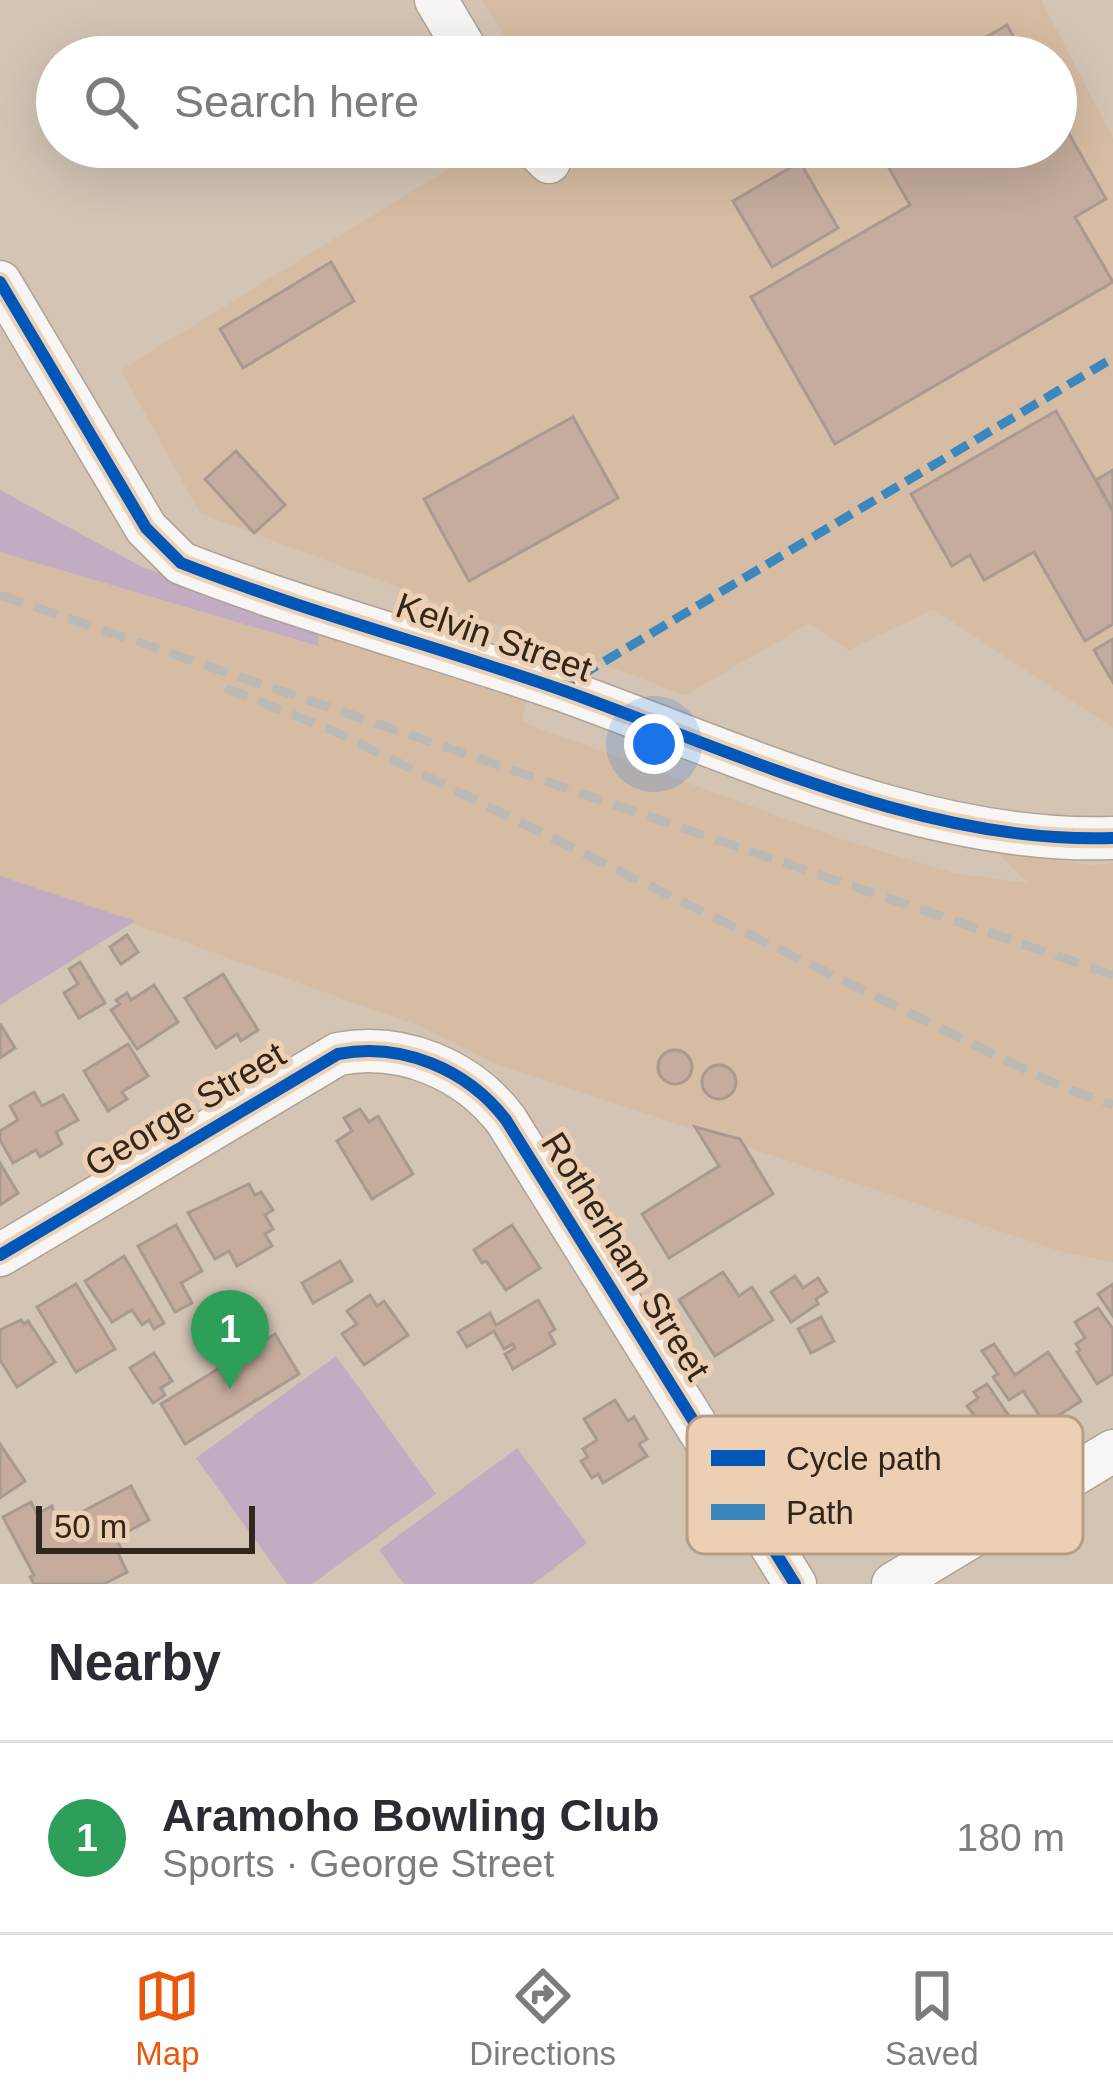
<!DOCTYPE html>
<meta charset="utf-8">
<style>
body{margin:0;font-family:Helvetica,sans-serif;background:#f7f7f7;color:#2b2b33}
.scale{position:absolute;left:36px;bottom:30px;width:219px;box-sizing:border-box;padding-left:12px;border:6px solid #31261b;border-top:0;font-size:33px;line-height:42px;white-space:nowrap;color:#31261b;-webkit-text-stroke:9px #edd0b4;paint-order:stroke}
.you{position:absolute;left:654px;top:744px;width:42px;height:42px;margin:-30px;border:9px solid #fff;border-radius:50%;background:#1a73e8;box-shadow:0 0 0 18px #1a73e833}
.badge{display:grid;place-items:center;width:78px;height:78px;border-radius:50%;background:#ea580c;color:#fff;font-size:39px;font-weight:700}
.pin{position:absolute;translate:-50% -99px;filter:drop-shadow(0 3px 6px #0008)}
.pin::after{content:'';position:absolute;top:63px;width:42px;height:36px;background:inherit;clip-path:polygon(0 0,100% 0,50% 100%)}
.list{margin:0;padding:0;list-style:none}
h2{display:flex;justify-content:space-between;align-items:center;height:156px;margin:0;padding:0 48px;font-size:51px}
h2 small{font-size:39px;font-weight:400;color:#7c7c81}
.list li{display:grid;grid-template-columns:78px 1fr auto;gap:36px;align-items:center;box-sizing:border-box;height:192px;padding:0 48px;border-top:3px solid #e1e1e2}
.list b{display:block;font-size:45px;white-space:nowrap}
.list p{margin:0;font-size:39px;white-space:nowrap;color:#7c7c81}
.list em{font-size:39px;font-style:normal;color:#7c7c81}
.icon{flex:none;width:66px;height:66px;fill:none;stroke:currentColor;stroke-width:2;stroke-linecap:round;stroke-linejoin:round}
.map{position:relative;flex:none;width:1113px;height:1584px;overflow:hidden}
.search{position:absolute;background:#fff;box-shadow:0 12px 48px #0002;left:36px;right:36px;top:36px;height:132px;display:flex;align-items:center;gap:30px;box-sizing:border-box;padding:0 42px;border-radius:66px;color:#7c7c81;font-size:45px}
.sheet{height:348px;background:#fff}
nav{display:flex;justify-content:space-around;align-items:center;box-sizing:border-box;height:168px;border-top:3px solid #e1e1e2;background:#fff;font-size:33px;color:#7c7c81}
nav a{display:grid;justify-items:center;gap:6px}
nav .on{color:#ea580c}
.map>svg:first-child{display:block}
</style>
<div class="map">
<svg width="1113" height="1584" viewBox="0 0 1113 1584">
<rect width="100%" height="100%" fill="#d3c4b4"/>
<!-- built -->
<g fill="#d6bca2">
<polygon points="482,0 1041,0 1113,138 1113,728 933,609 849,650 810,623 685,695 200,513 121,370 484,147 510,147 558,173 573,170 577,164 571,147 1056,147 1056,57 517,57"/>
<polygon points="0,552 317,646 319,627 528,696 522,722 844,840 953,873 1028,883 996,851 1089,865 1113,863 1113,1262 1063,1252 492,1062 419,1026 0,876"/>
</g>
<!-- green -->
<g fill="#c2acc4">
<polygon points="0,490 142,567 319,627 318,646 0,552"/>
<polygon points="0,876 135,921 0,1005"/>
<polygon points="336,1356 436,1494 312,1584 287,1584 196,1458"/>
<polygon points="517,1448 587,1543 533,1584 404,1584 379,1550"/>
</g>
<!-- building -->
<g fill="#c5ac9c" stroke="#a89a90" stroke-width="3">
<polygon points="1007,25 1025,57 952,57"/>
<polygon points="1056,111 1106,199 1075,217 1113,282 835,444 751,297 910,205 877,147 1056,147"/>
<polygon points="800,162 838,228 772,267 733,201"/>
<polygon points="331,262 354,301 243,368 220,329"/>
<polygon points="1056,411 1113,511 1113,624 1085,641 1034,552 984,580 970,555 952,566 911,494"/>
<polygon points="573,417 618,498 469,581 424,499"/>
<polygon points="236,451 285,505 254,533 205,479"/>
<polygon points="1113,470 1113,511 1096,480"/>
<polygon points="1113,639 1113,682 1094,650"/>
<polygon points="127,935 138,952 121,964 110,947"/>
<polygon points="80,962 105,1003 79,1018 64,993 78,984 69,969"/>
<polygon points="223,974 258,1030 241,1041 237,1034 216,1048 185,998"/>
<polygon points="154,985 178,1022 137,1049 111,1010 120,1004 116,1000 127,993 131,1000"/>
<polygon points="1,1025 15,1048 0,1058 0,1026"/>
<polygon points="128,1044 148,1076 122,1092 127,1099 108,1111 84,1071"/>
<circle cx="675" cy="1067" r="17"/>
<circle cx="719" cy="1082" r="17"/>
<polygon points="34,1092 42,1106 63,1095 78,1120 56,1132 62,1144 40,1157 36,1150 13,1163 0,1140 0,1131 18,1120 10,1106"/>
<polygon points="360,1109 369,1122 378,1116 413,1174 372,1199 337,1141 352,1131 344,1118"/>
<polygon points="695,1127 740,1139 773,1194 669,1258 642,1214 719,1166"/>
<polygon points="0,1163 18,1193 0,1205"/>
<polygon points="249,1184 255,1195 261,1192 273,1210 265,1215 273,1229 265,1234 272,1246 237,1266 229,1251 215,1259 188,1213"/>
<polygon points="176,1225 202,1271 181,1283 192,1303 175,1312 138,1246"/>
<polygon points="512,1225 540,1268 506,1290 486,1261 482,1263 474,1250"/>
<polygon points="124,1256 164,1323 154,1329 149,1320 142,1325 132,1310 112,1322 85,1281"/>
<polygon points="340,1261 352,1281 313,1303 302,1283"/>
<polygon points="723,1272 739,1296 752,1287 773,1320 715,1356 679,1300"/>
<polygon points="795,1276 803,1288 818,1278 827,1292 816,1299 818,1304 791,1322 771,1292"/>
<polygon points="76,1284 115,1349 76,1372 37,1307"/>
<polygon points="1113,1284 1113,1316 1098,1294"/>
<polygon points="370,1295 377,1306 384,1301 408,1335 364,1365 342,1334 357,1324 347,1311"/>
<polygon points="538,1300 555,1329 549,1333 555,1344 513,1369 505,1354 515,1348 513,1344 504,1349 494,1331 467,1347 458,1332 490,1313 496,1325"/>
<polygon points="1098,1308 1113,1329 1113,1374 1097,1384 1077,1352 1080,1350 1076,1344 1085,1338 1075,1322"/>
<polygon points="821,1317 834,1341 811,1353 798,1329"/>
<polygon points="21,1320 24,1324 28,1321 55,1362 17,1387 0,1360 0,1330"/>
<polygon points="275,1334 299,1374 185,1444 161,1404"/>
<polygon points="994,1344 1015,1375 1048,1352 1081,1401 1056,1417 1059,1421 1048,1428 1023,1391 1009,1400 993,1377 998,1374 982,1351"/>
<polygon points="154,1353 172,1381 161,1388 165,1395 153,1403 130,1368"/>
<polygon points="987,1384 1025,1439 990,1463 998,1475 977,1489 951,1451 972,1437 963,1425 975,1416 967,1406 978,1398 974,1392"/>
<polygon points="615,1400 628,1421 634,1417 647,1439 639,1444 647,1456 603,1483 598,1474 592,1478 581,1461 588,1457 583,1449 597,1440 584,1419"/>
<polygon points="0,1444 25,1481 0,1498"/>
<polygon points="131,1486 149,1520 116,1538 122,1550 118,1553 127,1572 104,1584 34,1584 30,1577 34,1575 3,1517 31,1502 37,1514 52,1506 57,1525"/>
</g>
<g fill="none" stroke-linecap="round" stroke-linejoin="round">
<!-- minor casing -->
<g stroke="#aea296" stroke-width="45">
<g id="minor">
<polyline points="436,0 470,57"/>
<polyline points="534,147 549,162"/>
<path d="M 0,282 L 146,528 L 181,563 C 306,612 436,646 562,690 C 736,752 926,845 1113,838"/>
<path d="M 0,1255 L 338,1054 C 402,1042 467,1069 506,1120 L 795,1584"/>
<polyline points="893,1584 1113,1451"/>
</g>
</g>
<!-- minor -->
<use href="#minor" stroke="#f8f6f4" stroke-width="42"/>
<!-- rail -->
<g stroke="#bdb9b5" stroke-width="9" stroke-dasharray="24 12" stroke-linecap="butt">
<polyline points="0,595 1113,975"/>
<polyline points="225,688 334,731 987,1051 1062,1087 1113,1105"/>
</g>
<!-- quiet -->
<polyline stroke="#3c88be" stroke-width="9" stroke-dasharray="18 9" stroke-linecap="butt" points="558,689 1113,358"/>
<!-- cycleway casing -->
<g stroke="#edd0b4" stroke-width="20">
<g id="cycleway">
<path d="M 0,282 L 146,528 L 181,563 C 306,612 436,646 562,690 C 736,752 926,845 1113,838"/>
<path d="M 0,1255 L 338,1054 C 402,1042 467,1069 506,1120 L 795,1584"/>
</g>
</g>
<!-- cycleway -->
<use href="#cycleway" stroke="#0057b8" stroke-width="12"/>
</g>
<g text-anchor="middle" dominant-baseline="central" stroke-width="10" stroke-linejoin="round" paint-order="stroke">
<!-- street labels -->
<g font-size="36" fill="#31261b" stroke="#edd0b4">
<text transform="translate(494 637) rotate(19)">Kelvin Street</text>
<text transform="translate(185 1109) rotate(-31)">George Street</text>
<text transform="translate(626 1256) rotate(58)">Rotherham Street</text>
</g>
</g>
<!-- legend -->
<rect x="687" y="1416" width="396" height="138" rx="18" fill="#edd0b4" stroke="#b59d86" stroke-width="3"/>
<rect x="711" y="1450" width="54" height="16" fill="#0057b8"/>
<rect x="711" y="1504" width="54" height="16" fill="#3c88be"/>
<g font-size="33" fill="#31261b">
<text x="786" y="1470">Cycle path</text>
<text x="786" y="1524">Path</text>
</g>
</svg>
<div class="scale">50 m</div>
<div class="you"></div>
<div class="pin badge" style="left:230px;top:1389px;background:#2e9e5b">1</div>
<div class="search"><svg class="icon" aria-label="search" viewBox="0 0 24 24"><circle cx="10" cy="10" r="6"/><path d="M15 15l6 6"/></svg>Search here</div>
</div>
<section class="sheet">
<h2>Nearby<small></small></h2>
<ul class="list">
<li><span class="badge" style="background:#2e9e5b">1</span><div><b>Aramoho Bowling Club</b><p>Sports · George Street</p></div><em>180 m</em></li>
</ul>
</section>
<nav>
<a class="on"><svg class="icon" aria-label="map" viewBox="0 0 24 24"><path d="M3 6l6-2 6 2 6-2v14l-6 2-6-2-6 2zM9 4v14M15 6v14"/></svg>Map</a>
<a><svg class="icon" aria-label="directions" viewBox="0 0 24 24"><path d="M12 3l9 9-9 9-9-9zM9 14v-3h6M13 9l2 2-2 2"/></svg>Directions</a>
<a><svg class="icon" aria-label="saved" viewBox="0 0 24 24"><path d="M7 4h10v16l-5-4-5 4z"/></svg>Saved</a>
</nav>
